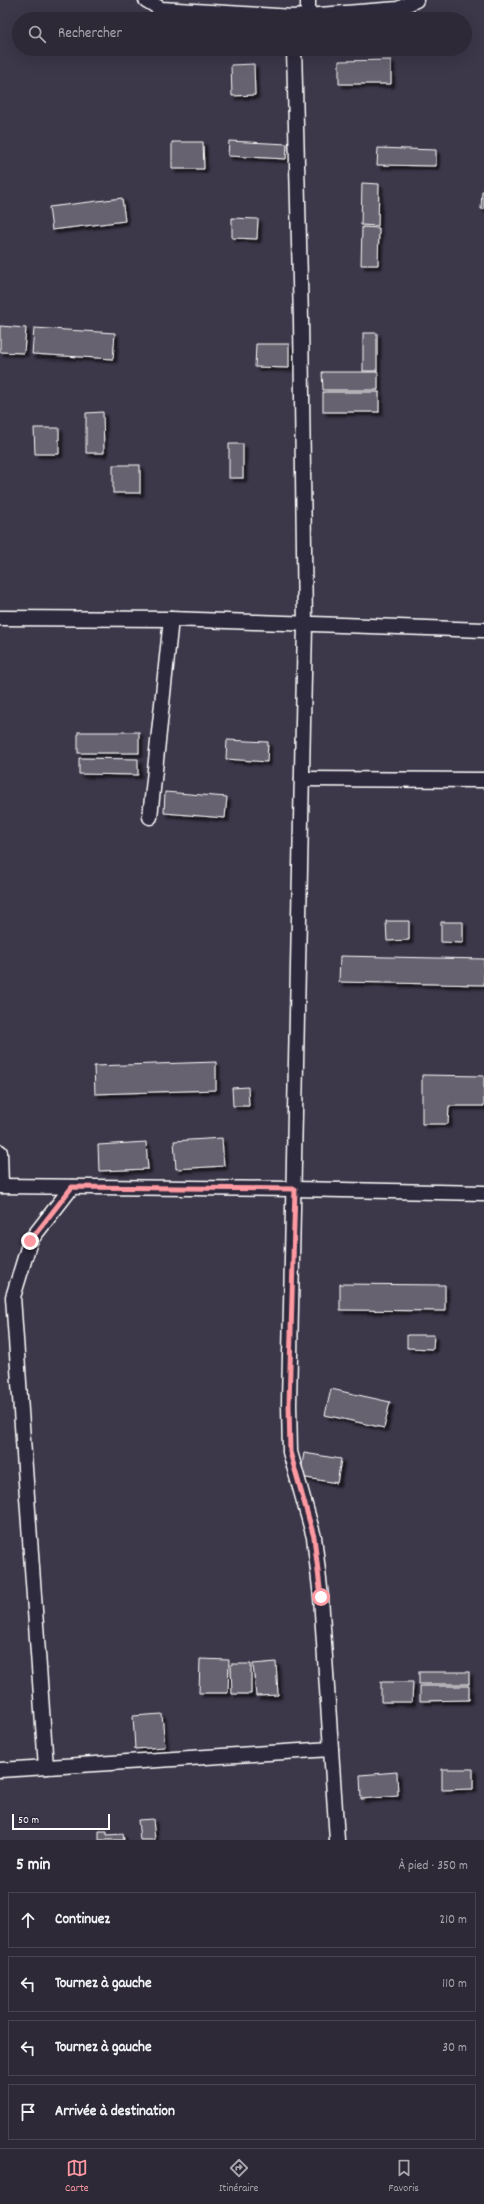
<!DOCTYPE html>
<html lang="fr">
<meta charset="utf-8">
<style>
body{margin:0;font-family:Dekko,sans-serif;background:#393542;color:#f1f3f6}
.scale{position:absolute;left:12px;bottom:10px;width:98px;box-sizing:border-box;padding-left:4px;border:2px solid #fff;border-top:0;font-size:11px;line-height:14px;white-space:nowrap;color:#fff;-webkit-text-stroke:3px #2f2a3d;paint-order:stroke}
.stop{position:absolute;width:12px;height:12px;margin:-9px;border:3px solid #ff9aa2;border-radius:50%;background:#fff}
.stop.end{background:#ff9aa2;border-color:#fff;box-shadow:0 1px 4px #0008}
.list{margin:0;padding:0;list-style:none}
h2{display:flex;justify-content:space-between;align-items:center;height:52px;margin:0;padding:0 16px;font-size:17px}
h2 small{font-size:13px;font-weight:400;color:#a7a6ad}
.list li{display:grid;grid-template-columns:26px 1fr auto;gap:12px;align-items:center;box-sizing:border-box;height:56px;margin:0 8px 8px;padding:0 8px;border:1px solid #484552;border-radius:0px}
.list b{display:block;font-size:15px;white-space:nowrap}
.list em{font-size:13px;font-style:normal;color:#a7a6ad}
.icon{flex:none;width:22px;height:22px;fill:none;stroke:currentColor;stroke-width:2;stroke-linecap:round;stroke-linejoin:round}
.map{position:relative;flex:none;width:484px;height:1840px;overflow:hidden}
.search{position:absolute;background:#2d2937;box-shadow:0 4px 16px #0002;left:12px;right:12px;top:12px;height:44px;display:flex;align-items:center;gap:10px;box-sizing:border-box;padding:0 14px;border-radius:22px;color:#a7a6ad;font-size:15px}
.sheet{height:308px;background:#2d2937}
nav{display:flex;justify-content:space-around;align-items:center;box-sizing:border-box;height:56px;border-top:1px solid #484552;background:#2d2937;font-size:11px;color:#a7a6ad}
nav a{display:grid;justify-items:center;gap:2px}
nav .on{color:#ff9aa2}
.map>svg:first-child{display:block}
</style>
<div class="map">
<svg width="484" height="1840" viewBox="0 0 484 1840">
<defs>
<filter id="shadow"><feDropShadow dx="3.5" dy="3.5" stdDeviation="1" flood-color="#0009"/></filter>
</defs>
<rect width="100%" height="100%" fill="#3c3749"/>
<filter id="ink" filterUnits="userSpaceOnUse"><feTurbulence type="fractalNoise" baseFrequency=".025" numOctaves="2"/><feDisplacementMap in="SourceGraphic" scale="8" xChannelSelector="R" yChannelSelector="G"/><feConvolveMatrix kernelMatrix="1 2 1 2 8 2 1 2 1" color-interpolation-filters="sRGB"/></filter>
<g filter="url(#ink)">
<!-- building -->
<g fill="#666270" stroke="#fff" filter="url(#shadow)">
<polygon points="244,49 281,49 281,50"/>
<polygon points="391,60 391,84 339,84 339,61"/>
<polygon points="254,64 255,95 232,96 231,65"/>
<polygon points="229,141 287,144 286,159 228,156"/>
<polygon points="172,142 203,142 204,169 172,169"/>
<polygon points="378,148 436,150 436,166 377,165"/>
<polygon points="362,183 379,184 378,226 361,225"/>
<polygon points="482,191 484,191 484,209 481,209"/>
<polygon points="122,198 125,221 52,230 49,207"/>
<polygon points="232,218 258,219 257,239 232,238"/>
<polygon points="362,227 379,228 378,265 361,265"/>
<polygon points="0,326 26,328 24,353 0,352"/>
<polygon points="34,328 115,333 113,359 32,354"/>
<rect x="363" y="333" width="14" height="38"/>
<polygon points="256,344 289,344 289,368 255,367"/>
<polygon points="322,372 378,372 378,390 323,390"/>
<rect x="323" y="392" width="56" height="20"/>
<polygon points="103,412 104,453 86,453 86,413"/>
<polygon points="34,428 59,428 59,454 35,454"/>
<rect x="229" y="444" width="14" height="34"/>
<rect x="113" y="465" width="27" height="28"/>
<rect x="78" y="732" width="61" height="21"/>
<polygon points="227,740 268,742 267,762 226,759"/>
<polygon points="79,758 138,759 138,775 79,774"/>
<polygon points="165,792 227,797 225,818 164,813"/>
<polygon points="386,921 409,921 409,940 387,941"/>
<polygon points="441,922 463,922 463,943 441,942"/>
<polygon points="340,956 484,959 484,985 339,982"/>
<polygon points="216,1062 216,1090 95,1094 94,1066"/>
<polygon points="422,1075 484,1076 484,1106 449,1106 448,1124 422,1124"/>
<polygon points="248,1087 249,1106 233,1106 232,1088"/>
<polygon points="222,1138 224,1166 176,1169 174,1141"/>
<polygon points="146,1142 148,1169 99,1171 98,1145"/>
<polygon points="340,1284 445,1285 445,1311 340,1310"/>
<polygon points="407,1335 434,1335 433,1349 407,1348"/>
<polygon points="331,1389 390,1402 384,1428 325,1415"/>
<polygon points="304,1453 341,1459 337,1483 300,1477"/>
<polygon points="200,1659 229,1660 228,1693 199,1693"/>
<polygon points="276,1662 278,1695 256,1696 253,1664"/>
<polygon points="231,1664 251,1664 251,1694 232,1694"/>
<rect x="419" y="1672" width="50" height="12"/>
<polygon points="381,1682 413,1682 412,1702 381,1702"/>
<polygon points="420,1686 469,1686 469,1700 420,1701"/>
<polygon points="162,1714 165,1747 135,1749 133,1716"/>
<polygon points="442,1769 473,1769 473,1789 442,1790"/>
<polygon points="397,1772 398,1796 361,1799 360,1775"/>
<polygon points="153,1819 155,1840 140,1840 138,1820"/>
<polygon points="99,1831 107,1831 107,1835 123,1834 124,1840 99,1840"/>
</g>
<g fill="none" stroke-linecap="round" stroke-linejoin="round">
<!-- minor casing -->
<g stroke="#fff" stroke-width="17">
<g id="minor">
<polyline points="146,0 161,9 293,17 398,9 416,0"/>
<polyline points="308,0 308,16"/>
<polyline points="294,49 301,319 305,625 289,1404 290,1452 314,1537 321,1597 337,1840"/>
<polyline points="0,618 171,619 484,630"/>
<polyline points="302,779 484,780"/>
<polyline points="150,817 171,619"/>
<polyline points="0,1152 1,1186"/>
<polyline points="0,1186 295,1189 484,1193"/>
<polyline points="46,1767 13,1297 30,1241 72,1187"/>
<polyline points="0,1770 331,1749"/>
</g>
</g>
<!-- minor -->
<use href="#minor" stroke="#2f2a3d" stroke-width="14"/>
</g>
</g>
<g fill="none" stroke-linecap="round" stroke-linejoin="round" filter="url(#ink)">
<!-- route -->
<polyline stroke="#ff9aa2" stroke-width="5" points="30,1241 72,1187 295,1189 289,1404 290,1452 314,1537 321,1597"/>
</g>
</svg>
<div class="scale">50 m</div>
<div class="stop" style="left:321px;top:1597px"></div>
<div class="stop end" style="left:30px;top:1241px"></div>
<div class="search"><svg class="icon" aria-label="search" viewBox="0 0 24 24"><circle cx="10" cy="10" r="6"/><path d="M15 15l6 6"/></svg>Rechercher</div>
</div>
<section class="sheet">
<h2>5 min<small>À pied · 350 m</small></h2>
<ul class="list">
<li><svg class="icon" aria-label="ahead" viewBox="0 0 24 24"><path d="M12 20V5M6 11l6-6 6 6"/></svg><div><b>Continuez</b></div><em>210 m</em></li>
<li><svg class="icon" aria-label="left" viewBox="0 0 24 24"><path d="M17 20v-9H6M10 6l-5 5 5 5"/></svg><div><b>Tournez à gauche</b></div><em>110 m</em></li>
<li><svg class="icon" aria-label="left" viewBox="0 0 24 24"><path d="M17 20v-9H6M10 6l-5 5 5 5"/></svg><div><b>Tournez à gauche</b></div><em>30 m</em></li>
<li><svg class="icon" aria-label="arrive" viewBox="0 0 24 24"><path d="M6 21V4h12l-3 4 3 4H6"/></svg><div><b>Arrivée à destination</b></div></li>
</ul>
</section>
<nav>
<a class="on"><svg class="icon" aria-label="map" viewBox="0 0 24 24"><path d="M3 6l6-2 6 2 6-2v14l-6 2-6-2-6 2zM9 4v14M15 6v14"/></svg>Carte</a>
<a><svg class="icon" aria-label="directions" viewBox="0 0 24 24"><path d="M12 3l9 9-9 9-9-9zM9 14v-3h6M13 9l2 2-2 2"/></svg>Itinéraire</a>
<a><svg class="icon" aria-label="saved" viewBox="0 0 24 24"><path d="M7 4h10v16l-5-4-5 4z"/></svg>Favoris</a>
</nav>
